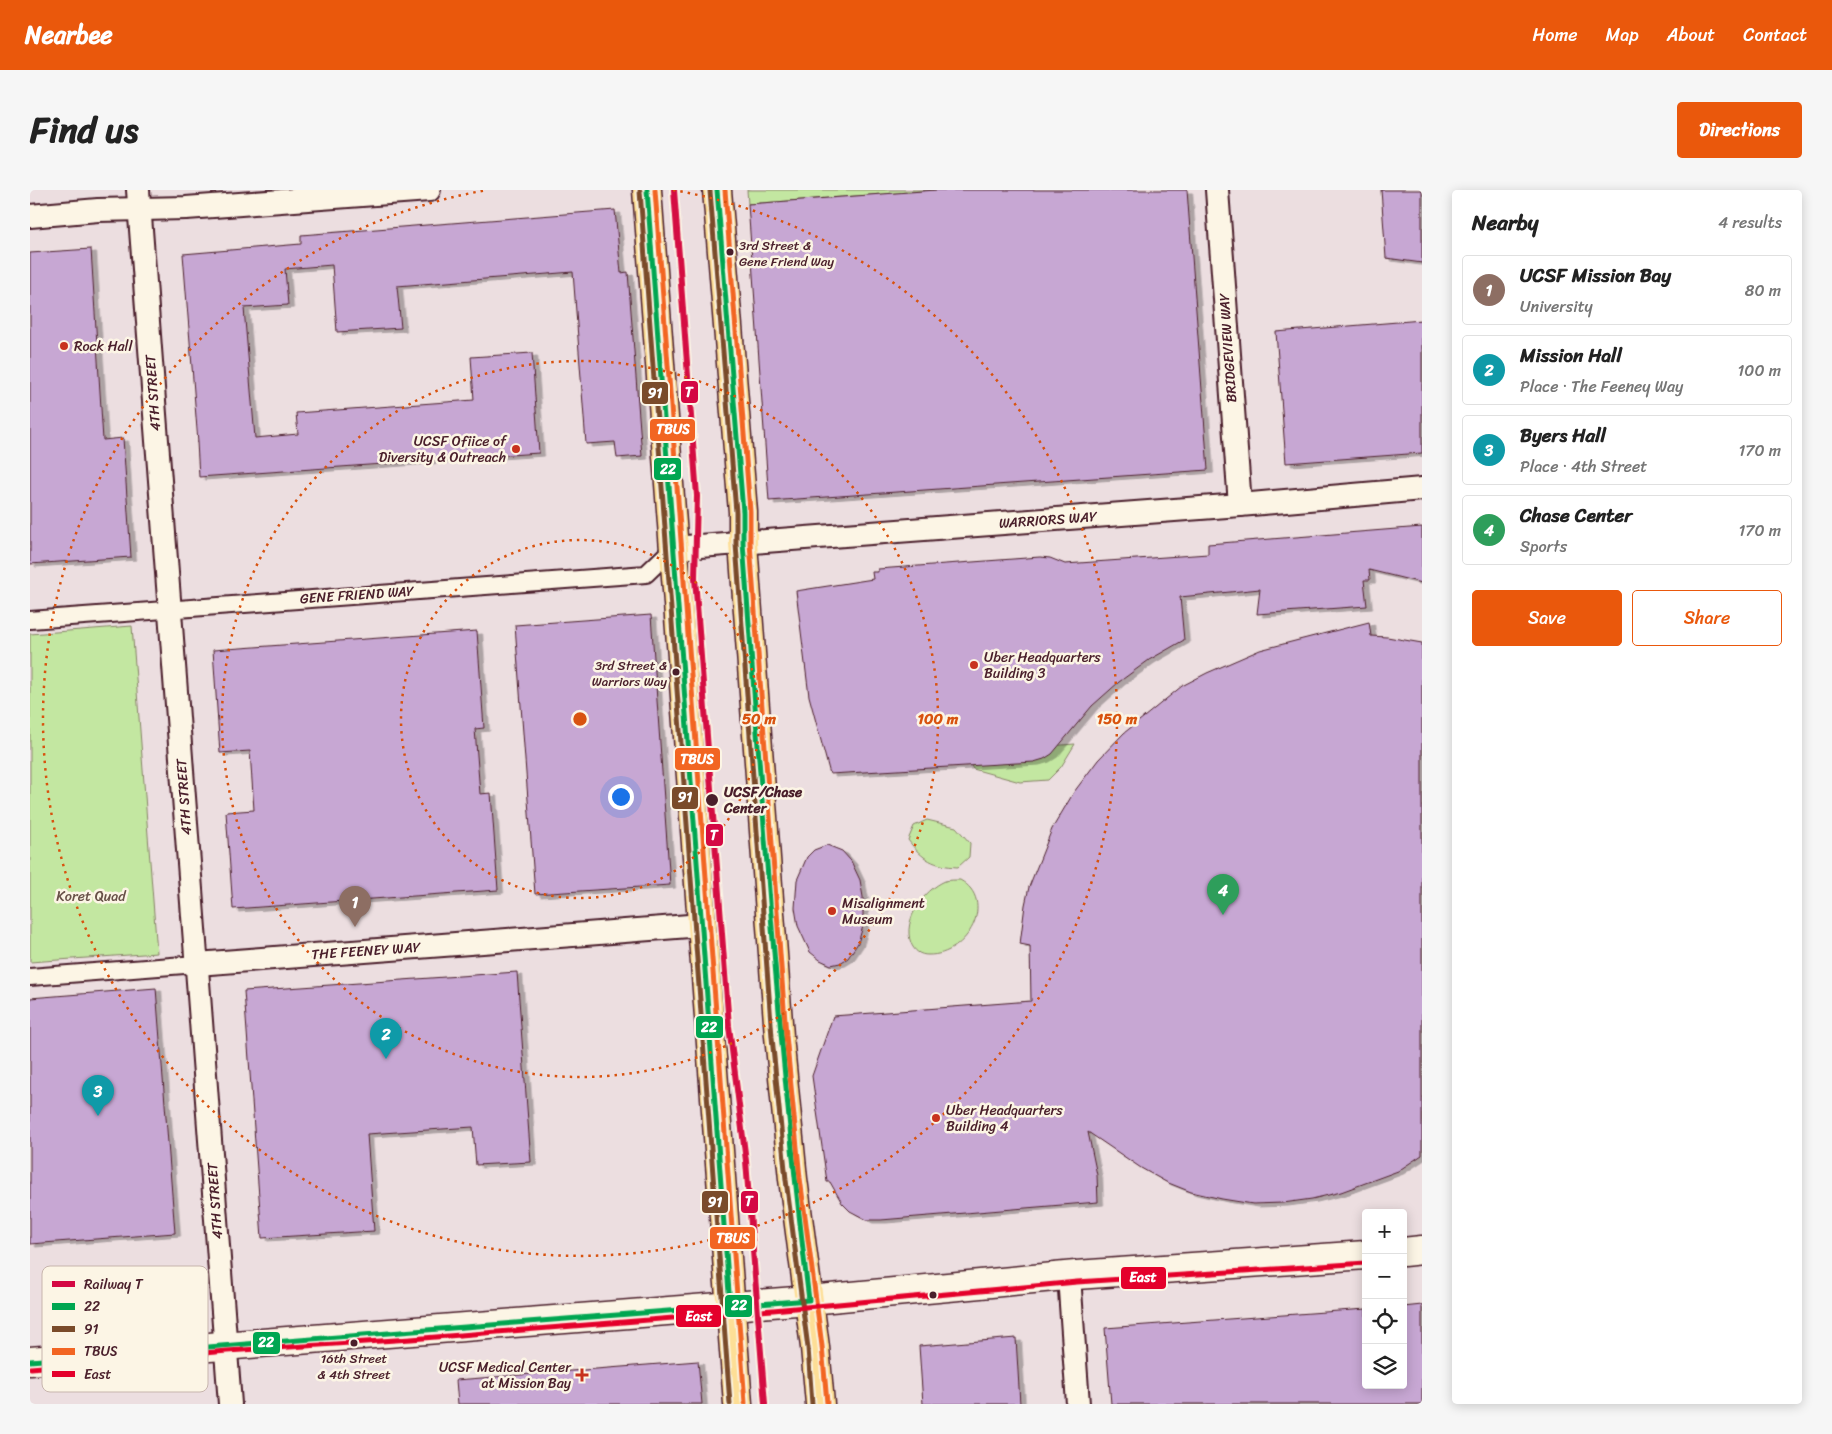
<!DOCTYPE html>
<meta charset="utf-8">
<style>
body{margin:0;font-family:Sriracha,sans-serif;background:#f6f6f6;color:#222}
.controls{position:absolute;right:15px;bottom:15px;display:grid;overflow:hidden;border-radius:5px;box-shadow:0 2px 12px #0003}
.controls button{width:45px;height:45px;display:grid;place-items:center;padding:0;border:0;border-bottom:1px solid #e0e0e0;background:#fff;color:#222;font:25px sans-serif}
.you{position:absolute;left:590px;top:606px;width:18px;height:18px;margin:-12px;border:4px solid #fff;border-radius:50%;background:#1a73e8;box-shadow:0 0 0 8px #1a73e833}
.badge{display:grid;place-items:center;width:32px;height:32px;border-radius:50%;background:#ea580c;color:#fff;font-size:16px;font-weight:700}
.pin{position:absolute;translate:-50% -41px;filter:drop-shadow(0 1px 2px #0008)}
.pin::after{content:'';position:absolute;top:26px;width:18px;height:15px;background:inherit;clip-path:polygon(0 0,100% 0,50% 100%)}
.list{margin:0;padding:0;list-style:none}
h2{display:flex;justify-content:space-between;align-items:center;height:65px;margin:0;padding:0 20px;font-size:21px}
h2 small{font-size:16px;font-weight:400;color:#767676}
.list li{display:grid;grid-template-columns:32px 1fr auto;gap:15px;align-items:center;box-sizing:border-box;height:70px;margin:0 10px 10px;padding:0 10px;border:1px solid #e0e0e0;border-radius:5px}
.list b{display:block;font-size:19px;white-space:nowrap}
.list p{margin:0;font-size:16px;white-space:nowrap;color:#767676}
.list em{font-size:16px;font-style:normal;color:#767676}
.actions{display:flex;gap:10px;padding:15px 20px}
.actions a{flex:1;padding:11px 0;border:1px solid #ea580c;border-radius:5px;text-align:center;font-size:18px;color:#ea580c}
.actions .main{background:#ea580c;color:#fff}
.icon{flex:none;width:28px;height:28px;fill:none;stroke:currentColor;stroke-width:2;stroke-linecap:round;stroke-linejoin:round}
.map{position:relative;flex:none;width:1392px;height:1214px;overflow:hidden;border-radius:5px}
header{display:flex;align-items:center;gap:30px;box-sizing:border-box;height:70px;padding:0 25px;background:#ea580c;color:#fff}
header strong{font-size:24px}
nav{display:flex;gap:28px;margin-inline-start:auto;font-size:18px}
.intro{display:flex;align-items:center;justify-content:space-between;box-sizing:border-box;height:120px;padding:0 30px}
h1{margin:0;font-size:35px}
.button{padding:12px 22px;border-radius:5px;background:#ea580c;color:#fff;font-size:18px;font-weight:700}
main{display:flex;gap:30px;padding:0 30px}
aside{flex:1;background:#fff;border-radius:5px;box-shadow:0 2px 12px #0003}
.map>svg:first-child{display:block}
</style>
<header>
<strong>Nearbee</strong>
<nav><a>Home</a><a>Map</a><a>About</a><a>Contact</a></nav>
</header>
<div class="intro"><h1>Find us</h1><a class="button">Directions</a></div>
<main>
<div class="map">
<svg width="1392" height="1214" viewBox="0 0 1392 1214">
<defs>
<filter id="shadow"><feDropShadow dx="5.5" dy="3" stdDeviation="0" flood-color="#0004"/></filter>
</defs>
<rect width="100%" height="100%" fill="#ecdee0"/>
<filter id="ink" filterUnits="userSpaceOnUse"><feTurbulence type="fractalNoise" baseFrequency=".02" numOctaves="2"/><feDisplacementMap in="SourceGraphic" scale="10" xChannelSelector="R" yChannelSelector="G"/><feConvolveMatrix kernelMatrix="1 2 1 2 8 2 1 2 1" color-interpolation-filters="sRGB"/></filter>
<g filter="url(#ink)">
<!-- green -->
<g fill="#c3e7a1" stroke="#868366">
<polygon points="717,0 906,0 718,14"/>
<polygon points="102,436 127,763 0,772 0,444"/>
<polygon points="1045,554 1031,577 1018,590 990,592 943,579 933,563"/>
<path d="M 897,630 L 926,637 L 940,653 L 939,667 L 928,677 C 904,676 893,670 878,650 L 884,636 Z"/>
<path d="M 930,690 C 967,710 938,766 898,765 C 890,765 884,761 881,753 C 872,730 894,700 915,691 C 919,690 925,690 930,690 Z"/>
</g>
<!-- building -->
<g fill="#c7a7d3" stroke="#4a1f2b" filter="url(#shadow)">
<polygon points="906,0 1157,0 1178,280 739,311 718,14"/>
<polygon points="1351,0 1392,0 1392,73 1356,68"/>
<polygon points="585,20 591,83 598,82 612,266 587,268 585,252 556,254 543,82 367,96 371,138 307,142 302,75 255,79 258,115 214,118 225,248 268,244 266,223 444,210 441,167 502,163 509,263 169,287 167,252 168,252 153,64 271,54 271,45"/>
<polygon points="61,59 73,250 93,248 101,367 0,374 0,63"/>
<polygon points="1392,130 1392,263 1256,273 1246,142"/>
<polygon points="1392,337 1392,393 1339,380 1340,390 1334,390 1337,416 1227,424 1230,399 1150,407 1154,450 1119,470 1089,492 1062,516 1022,564 1014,569 1004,572 800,584 779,506 766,401 843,389 842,382 848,382 848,379 1010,367 1020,368 1035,374 1178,364 1178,354"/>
<polygon points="621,425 640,695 505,704 485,435"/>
<polygon points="1339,432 1341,446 1357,447 1392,453 1392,965 1368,981 1311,1002 1282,1009 1253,1013 1223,1014 1192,1009 1161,1002 1136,992 1111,978 1058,942 1067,985 1068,1012 851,1030 837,1030 820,1021 812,1013 800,992 797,992 782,886 803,826 1001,811 1000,756 990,754 995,715 999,697 1022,639 1044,602 1068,570 1094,543 1114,527 1152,496 1177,483 1230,460"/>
<polygon points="447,441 454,538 445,539 450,604 461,603 468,700 203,719 196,622 224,620 220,561 190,563 183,460"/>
<polygon points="797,655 812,661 821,671 830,690 833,707 833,736 828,753 818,768 810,773 801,775 790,770 780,762 768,736 765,718 767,690 777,667 784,660"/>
<polygon points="487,782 501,972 446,975 443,937 337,944 344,1041 232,1048 214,801"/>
<polygon points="126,798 145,1043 0,1054 0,808"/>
<polygon points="1392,1115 1392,1214 1081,1214 1075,1138 1336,1119 1336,1195 1373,1195 1373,1117"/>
<polygon points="986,1148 990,1214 893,1214 889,1156"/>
<polygon points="668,1171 672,1214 428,1214 426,1190"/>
</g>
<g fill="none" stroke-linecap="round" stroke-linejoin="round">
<!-- pedestrian casing -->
<g stroke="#4a1f2b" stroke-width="20">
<g id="pedestrian">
<polyline points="0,430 616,384 643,358"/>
<polyline points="0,787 167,774"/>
</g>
</g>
<!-- minor casing -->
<g stroke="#4a1f2b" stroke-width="26">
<g id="minor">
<polyline points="108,0 200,1214"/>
<polyline points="1187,0 1210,315"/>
<polyline points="0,26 68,20 156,18 399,0"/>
<polyline points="643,358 1210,315 1392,299"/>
<polyline points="167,774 672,735"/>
<polyline points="1039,1086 1048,1214"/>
</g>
</g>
<!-- tertiary casing -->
<g stroke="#4a1f2b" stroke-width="31">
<g id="tertiary">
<polyline points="1373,1062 1392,1060"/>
<polyline points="779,1110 1046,1085 1336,1065"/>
</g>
</g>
<!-- secondary casing -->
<g stroke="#4a1f2b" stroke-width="31">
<polyline id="secondary" points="0,1171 779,1110"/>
</g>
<!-- primary casing -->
<g stroke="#4a1f2b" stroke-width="31">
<g id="primary">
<polyline points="617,0 708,1214"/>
<polyline points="687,0 713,322 713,353 749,846 763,989 785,1157 790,1214"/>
</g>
</g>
<!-- pedestrian -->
<use href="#pedestrian" stroke="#fcf5e5" stroke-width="16"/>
<!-- minor -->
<use href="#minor" stroke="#fcf5e5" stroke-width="22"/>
<!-- tertiary -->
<use href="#tertiary" stroke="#fcf5e5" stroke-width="28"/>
<!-- secondary -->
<use href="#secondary" stroke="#fcf5e5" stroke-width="28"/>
<!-- primary -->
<use href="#primary" stroke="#fdde96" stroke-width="28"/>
<!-- bus-1 casing -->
<g stroke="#fcf5e5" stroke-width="9">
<g id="bus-1">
<polyline points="617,0 700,1116"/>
<path d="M 0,1171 L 779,1110 C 748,858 732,606 713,353 L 713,322 L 687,0"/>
</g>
</g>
<!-- bus-2 casing -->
<g stroke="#fcf5e5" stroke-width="9">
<g id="bus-2">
<polyline points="610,1 700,1214"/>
<polyline points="680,1 706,322 706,354 742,847 756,990 778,1158 782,1214"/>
</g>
</g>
<!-- bus-3 casing -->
<g stroke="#fcf5e5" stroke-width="9">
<g id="bus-3">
<polyline points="625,0 715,1213"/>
<polyline points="695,0 720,321 720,353 756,845 770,988 792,1156 797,1213"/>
</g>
</g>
<!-- bus-4 casing -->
<g stroke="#fcf5e5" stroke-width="9">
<polyline id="bus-4" points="1,1178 197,1161 381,1149 743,1120 1047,1092 1336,1073"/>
</g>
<!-- bus-1 -->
<use href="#bus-1" stroke="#00a651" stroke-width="5"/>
<!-- bus-2 -->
<use href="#bus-2" stroke="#7a4b2a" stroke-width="5"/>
<!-- bus-3 -->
<use href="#bus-3" stroke="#f26522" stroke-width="5"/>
<!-- bus-4 -->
<use href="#bus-4" stroke="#e4002b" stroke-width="5"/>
<!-- rail-1 casing -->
<g stroke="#fcf5e5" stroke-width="10">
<polyline id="rail-1" points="644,0 667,306 665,388 699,836 716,971 735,1214"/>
</g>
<!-- rail-1 -->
<use href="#rail-1" stroke="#d40843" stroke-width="6"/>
</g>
</g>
<!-- distance rings -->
<g fill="none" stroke="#d8530f" stroke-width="2.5" stroke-dasharray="2.5 5">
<circle cx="550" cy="529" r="179"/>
<circle cx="550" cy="529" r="358"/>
<path d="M643 0A537 537 0 1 1 457 0"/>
</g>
<!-- markers -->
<g fill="#4a1f2b" stroke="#fcf5e5" stroke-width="2">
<circle cx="700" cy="62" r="4.5"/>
<circle cx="646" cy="482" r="4.5"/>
<circle cx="682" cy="610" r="7"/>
<circle cx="903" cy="1105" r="4.5"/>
<circle cx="324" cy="1153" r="4.5"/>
</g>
<g fill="#c8321e" stroke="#fcf5e5" stroke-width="2">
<circle cx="34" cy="156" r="5"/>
<circle cx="486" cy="259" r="5"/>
<circle cx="944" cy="475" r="5"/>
<circle cx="802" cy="721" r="5"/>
<circle cx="906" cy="928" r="5"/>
<path d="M549.5 1177.5h5v5h5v5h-5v5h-5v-5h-5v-5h5z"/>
</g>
<g text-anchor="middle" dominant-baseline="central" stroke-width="5" stroke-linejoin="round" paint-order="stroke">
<!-- bus labels -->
<g font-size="13" fill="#4a1f2b" stroke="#fcf5e5" text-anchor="start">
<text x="709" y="55">3rd Street &amp;<tspan x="709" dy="16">Gene Friend Way</tspan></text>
<text x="637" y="475" text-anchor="end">3rd Street &amp;<tspan x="637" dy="16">Warriors Way</tspan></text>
<text x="324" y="1168" text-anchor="middle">16th Street<tspan x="324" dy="16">&amp; 4th Street</tspan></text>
</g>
<!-- poi labels -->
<g font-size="14" fill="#4a1f2b" stroke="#fcf5e5" text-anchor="start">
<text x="44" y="156">Rock Hall</text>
<text x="476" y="251" text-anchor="end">UCSF Ofiice of<tspan x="476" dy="16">Diversity &amp; Outreach</tspan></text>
<text x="954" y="467">Uber Headquarters<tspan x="954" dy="16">Building 3</tspan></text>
<text x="812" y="713">Misalignment<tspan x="812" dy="16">Museum</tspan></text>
<text x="916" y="920">Uber Headquarters<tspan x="916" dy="16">Building 4</tspan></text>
<text x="541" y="1177" text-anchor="end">UCSF Medical Center<tspan x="541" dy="16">at Mission Bay</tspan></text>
</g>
<!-- street labels -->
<g font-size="14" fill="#4a1f2b" stroke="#fcf5e5">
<text transform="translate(1198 158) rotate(-94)">BRIDGEVIEW WAY</text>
<text transform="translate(123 203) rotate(-94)">4TH STREET</text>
<text transform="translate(1018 330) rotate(-4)">WARRIORS WAY</text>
<text transform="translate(327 405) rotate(-4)">GENE FRIEND WAY</text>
<text transform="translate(154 607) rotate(-94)">4TH STREET</text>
<text transform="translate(336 761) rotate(-4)">THE FEENEY WAY</text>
<text transform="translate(185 1011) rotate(-94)">4TH STREET</text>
</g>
<!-- stop labels -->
<g font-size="14" font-weight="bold" fill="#4a1f2b" stroke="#fcf5e5" text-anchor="start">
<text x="694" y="602">UCSF/Chase<tspan x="694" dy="16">Center</tspan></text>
</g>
<!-- park labels -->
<g font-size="14" fill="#685148" stroke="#fcf5e5">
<text x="61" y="706">Koret Quad</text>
</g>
</g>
<!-- legend -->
<rect x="12" y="1076" width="166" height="126" rx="8" fill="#fcf5e5" stroke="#c7b5ad" stroke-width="1"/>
<rect x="22" y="1091" width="23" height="6" fill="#d40843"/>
<rect x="22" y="1113" width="23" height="7" fill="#00a651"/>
<rect x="22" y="1136" width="23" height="6" fill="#7a4b2a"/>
<rect x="22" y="1158" width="23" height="7" fill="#f26522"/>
<rect x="22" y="1181" width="23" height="6" fill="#e4002b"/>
<g font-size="14" fill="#4a1f2b">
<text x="54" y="1099">Railway T</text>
<text x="54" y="1121">22</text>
<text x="54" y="1144">91</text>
<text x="54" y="1166">TBUS</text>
<text x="54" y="1189">East</text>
</g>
<circle cx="550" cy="529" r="8" fill="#d8530f" stroke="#fcf5e5" stroke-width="2.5"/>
<g font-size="15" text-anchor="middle" font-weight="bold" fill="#d8530f" stroke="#fcf5e5" stroke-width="5" stroke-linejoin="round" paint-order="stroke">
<text x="729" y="534">50 m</text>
<text x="908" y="534">100 m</text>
<text x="1087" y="534">150 m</text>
</g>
<g stroke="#fcf5e5" stroke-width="2">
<rect x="650" y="190" width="19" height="24" rx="5" fill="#d40843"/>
<rect x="611" y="191" width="28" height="24" rx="5" fill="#7a4b2a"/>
<rect x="619" y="228" width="47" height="24" rx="5" fill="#f26522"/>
<rect x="623" y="267" width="29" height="24" rx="5" fill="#00a651"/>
<rect x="644" y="557" width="47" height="24" rx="5" fill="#f26522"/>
<rect x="641" y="596" width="28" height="24" rx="5" fill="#7a4b2a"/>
<rect x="675" y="633" width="19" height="24" rx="5" fill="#d40843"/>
<rect x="665" y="825" width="29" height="24" rx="5" fill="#00a651"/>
<rect x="710" y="1000" width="19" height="24" rx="5" fill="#d40843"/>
<rect x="671" y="1000" width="28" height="24" rx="5" fill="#7a4b2a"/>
<rect x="679" y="1036" width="47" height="24" rx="5" fill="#f26522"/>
<rect x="1090" y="1076" width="47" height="24" rx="5" fill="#e4002b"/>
<rect x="694" y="1104" width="29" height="24" rx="5" fill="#00a651"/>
<rect x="645" y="1114" width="47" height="24" rx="5" fill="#e4002b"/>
<rect x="222" y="1141" width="29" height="24" rx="5" fill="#00a651"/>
</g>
<g font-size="14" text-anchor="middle" font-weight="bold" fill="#fff">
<text x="659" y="207">T</text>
<text x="625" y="208">91</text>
<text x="643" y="244">TBUS</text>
<text x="638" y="284">22</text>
<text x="667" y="574">TBUS</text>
<text x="655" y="612">91</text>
<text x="684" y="650">T</text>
<text x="679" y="842">22</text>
<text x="719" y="1016">T</text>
<text x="685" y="1017">91</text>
<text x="703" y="1053">TBUS</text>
<text x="1113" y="1092">East</text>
<text x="709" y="1120">22</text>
<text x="669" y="1131">East</text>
<text x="236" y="1157">22</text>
</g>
</svg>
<div class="controls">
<button>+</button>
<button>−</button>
<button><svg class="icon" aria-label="locate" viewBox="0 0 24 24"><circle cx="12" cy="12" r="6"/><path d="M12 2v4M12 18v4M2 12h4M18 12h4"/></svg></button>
<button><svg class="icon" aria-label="layers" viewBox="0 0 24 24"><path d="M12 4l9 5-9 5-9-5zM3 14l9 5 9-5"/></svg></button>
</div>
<div class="you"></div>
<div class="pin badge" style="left:325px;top:737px;background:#8d6e63">1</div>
<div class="pin badge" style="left:356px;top:869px;background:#0f9aa8">2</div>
<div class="pin badge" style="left:68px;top:926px;background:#0f9aa8">3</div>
<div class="pin badge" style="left:1193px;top:725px;background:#2e9e5b">4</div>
</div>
<aside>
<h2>Nearby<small>4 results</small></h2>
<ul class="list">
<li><span class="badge" style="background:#8d6e63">1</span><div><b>UCSF Mission Bay</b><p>University</p></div><em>80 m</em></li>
<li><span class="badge" style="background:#0f9aa8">2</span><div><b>Mission Hall</b><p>Place · The Feeney Way</p></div><em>100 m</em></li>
<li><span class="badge" style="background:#0f9aa8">3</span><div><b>Byers Hall</b><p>Place · 4th Street</p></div><em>170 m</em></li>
<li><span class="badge" style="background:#2e9e5b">4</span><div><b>Chase Center</b><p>Sports</p></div><em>170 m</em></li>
</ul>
<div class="actions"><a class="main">Save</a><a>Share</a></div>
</aside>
</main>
